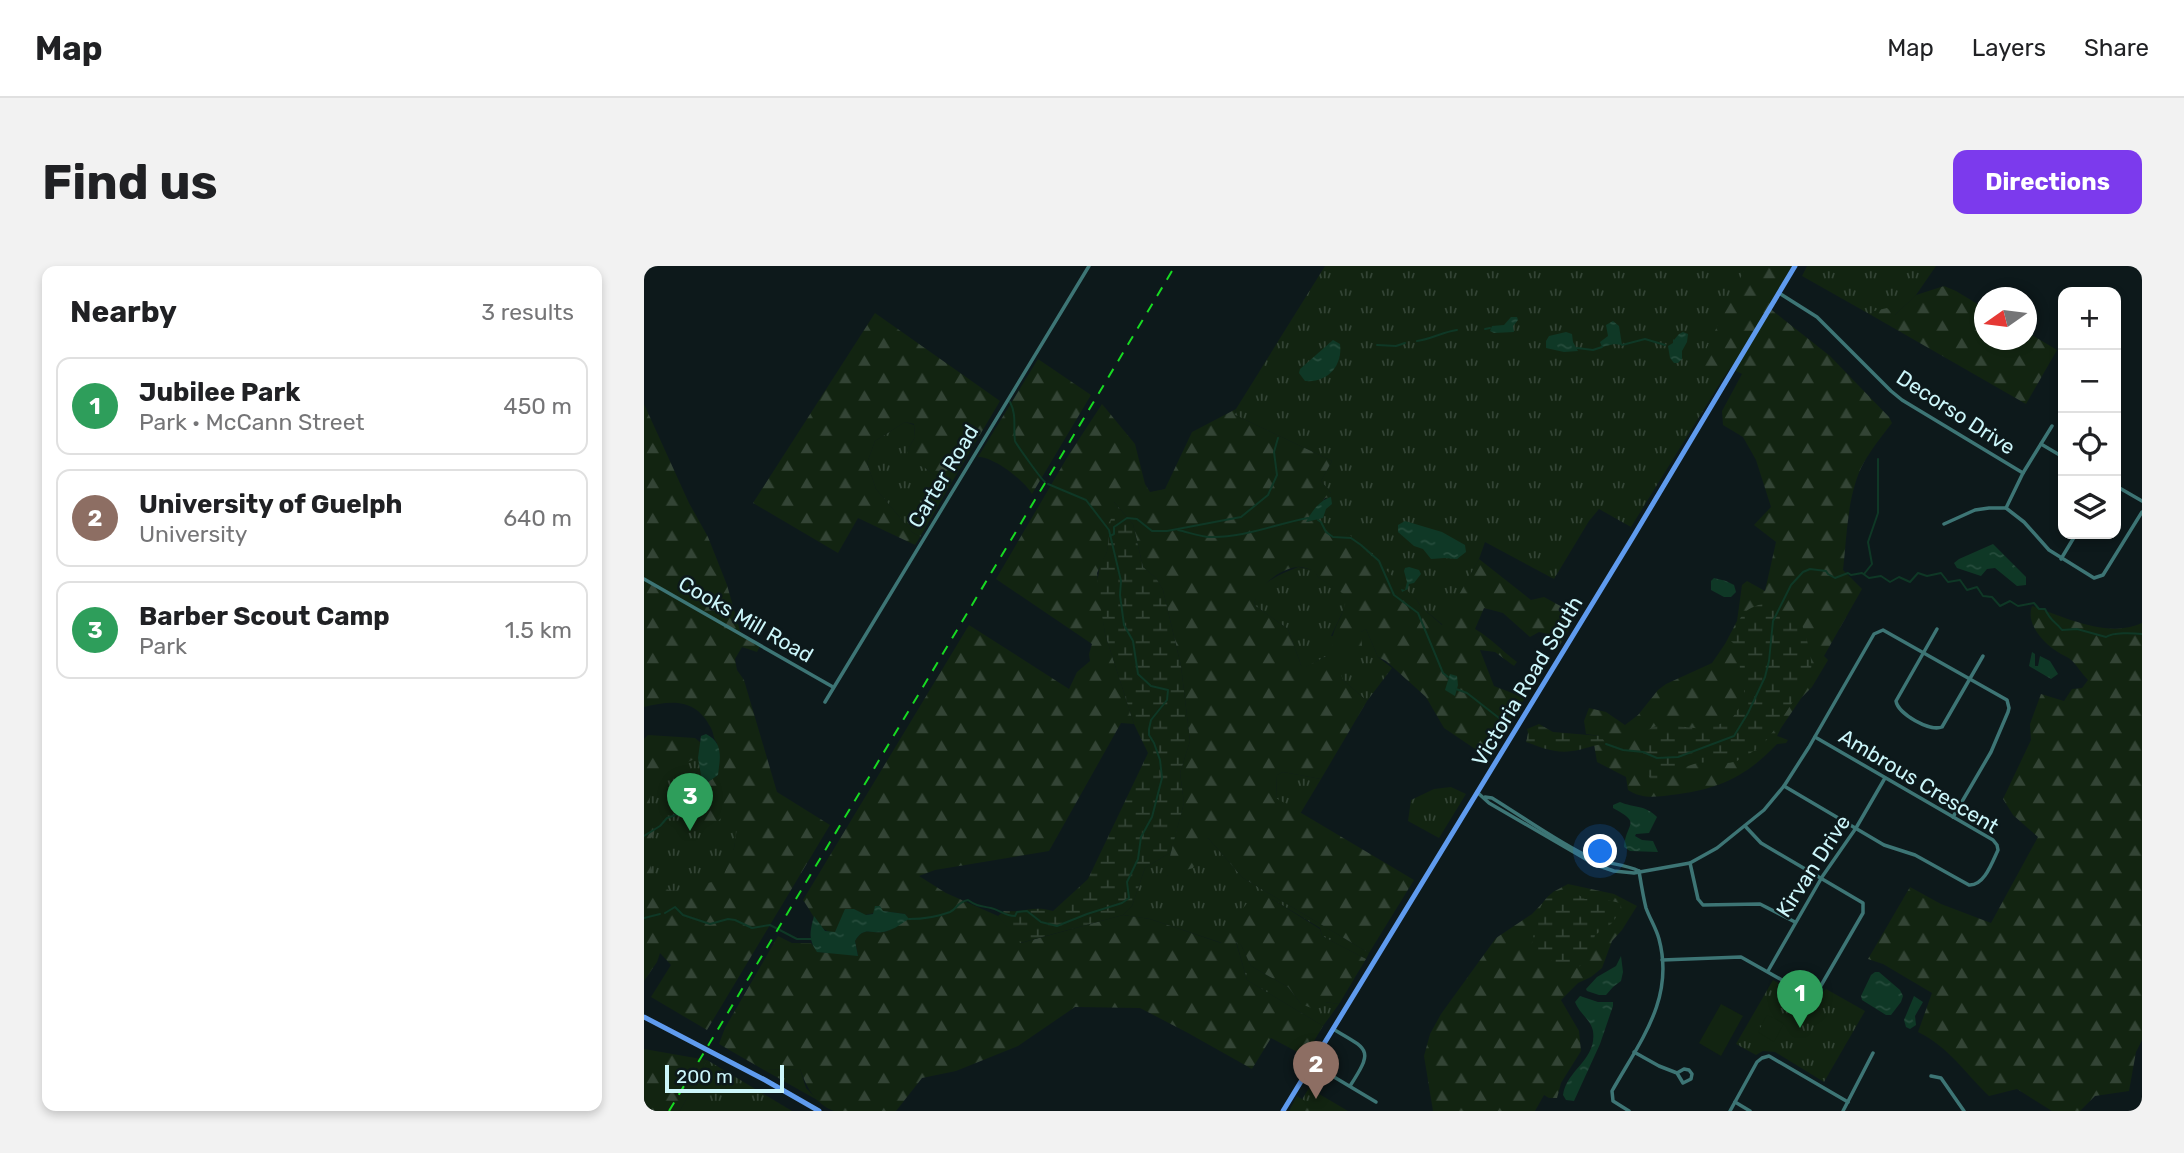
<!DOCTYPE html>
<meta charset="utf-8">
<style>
body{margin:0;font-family:Rubik,sans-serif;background:#f2f2f2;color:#202124}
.controls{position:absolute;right:21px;top:21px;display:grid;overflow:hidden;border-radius:14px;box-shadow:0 4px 10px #0003}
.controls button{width:63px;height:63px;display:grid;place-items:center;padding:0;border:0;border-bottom:2px solid #e0e0e0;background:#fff;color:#202124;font:35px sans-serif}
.compass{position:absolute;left:1330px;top:21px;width:63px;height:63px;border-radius:50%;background:#fff;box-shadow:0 4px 10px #0003;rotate:256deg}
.scale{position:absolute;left:21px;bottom:18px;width:119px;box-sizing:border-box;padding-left:7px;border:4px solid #ccf6fa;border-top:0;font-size:19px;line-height:24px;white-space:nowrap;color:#ccf6fa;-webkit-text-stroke:5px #0d191b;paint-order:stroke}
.you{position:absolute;left:957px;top:586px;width:24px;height:24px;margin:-18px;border:5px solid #fff;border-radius:50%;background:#1a73e8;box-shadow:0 0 0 10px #1a73e833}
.badge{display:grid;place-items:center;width:46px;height:46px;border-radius:50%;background:#7c3aed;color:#fff;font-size:23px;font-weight:700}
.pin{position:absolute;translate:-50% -58px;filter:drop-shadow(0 2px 4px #0008)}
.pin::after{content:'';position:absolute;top:37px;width:24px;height:21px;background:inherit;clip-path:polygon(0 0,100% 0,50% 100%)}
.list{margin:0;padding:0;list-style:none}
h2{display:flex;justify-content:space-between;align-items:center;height:91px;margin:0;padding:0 28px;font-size:30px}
h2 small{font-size:23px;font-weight:400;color:#757577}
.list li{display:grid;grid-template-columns:46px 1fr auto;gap:21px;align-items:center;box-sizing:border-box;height:98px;margin:0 14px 14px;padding:0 14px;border:2px solid #e0e0e0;border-radius:14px}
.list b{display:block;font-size:26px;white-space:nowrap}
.list p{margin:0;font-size:23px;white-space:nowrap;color:#757577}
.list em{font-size:23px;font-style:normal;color:#757577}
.icon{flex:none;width:38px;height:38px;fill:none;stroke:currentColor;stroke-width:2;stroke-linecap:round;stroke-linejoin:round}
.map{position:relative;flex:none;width:1498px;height:845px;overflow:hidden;border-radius:14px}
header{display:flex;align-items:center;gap:42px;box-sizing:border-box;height:98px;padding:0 35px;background:#fff;border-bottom:2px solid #e0e0e0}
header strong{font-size:33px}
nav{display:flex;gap:38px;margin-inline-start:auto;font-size:24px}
.intro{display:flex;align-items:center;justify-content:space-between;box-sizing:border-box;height:168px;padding:0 42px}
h1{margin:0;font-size:49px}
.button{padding:18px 32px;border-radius:14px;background:#7c3aed;color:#fff;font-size:24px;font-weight:700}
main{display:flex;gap:42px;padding:0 42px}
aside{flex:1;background:#fff;border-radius:14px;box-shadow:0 4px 10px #0003}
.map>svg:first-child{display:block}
</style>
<header>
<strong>Map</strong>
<nav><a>Map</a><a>Layers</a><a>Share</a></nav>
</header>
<div class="intro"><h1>Find us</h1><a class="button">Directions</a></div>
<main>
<aside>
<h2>Nearby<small>3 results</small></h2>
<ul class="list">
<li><span class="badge" style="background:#2e9e5b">1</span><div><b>Jubilee Park</b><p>Park · McCann Street</p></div><em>450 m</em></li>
<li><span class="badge" style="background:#8d6e63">2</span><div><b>University of Guelph</b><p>University</p></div><em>640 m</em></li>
<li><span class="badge" style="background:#2e9e5b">3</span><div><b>Barber Scout Camp</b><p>Park</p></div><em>1.5 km</em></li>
</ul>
</aside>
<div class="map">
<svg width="1498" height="845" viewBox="0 0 1498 845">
<defs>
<pattern id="grass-tufts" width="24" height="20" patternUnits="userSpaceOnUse" patternTransform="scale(1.75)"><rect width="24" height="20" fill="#122411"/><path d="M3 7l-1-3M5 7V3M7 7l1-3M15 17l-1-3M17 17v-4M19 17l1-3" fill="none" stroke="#334435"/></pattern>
<pattern id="forest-firs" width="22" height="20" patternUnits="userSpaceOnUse" patternTransform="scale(1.75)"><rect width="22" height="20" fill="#122411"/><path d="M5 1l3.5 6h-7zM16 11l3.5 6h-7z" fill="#334435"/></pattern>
<pattern id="wetland-marsh" width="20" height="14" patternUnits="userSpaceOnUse" patternTransform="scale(1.75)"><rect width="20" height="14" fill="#122411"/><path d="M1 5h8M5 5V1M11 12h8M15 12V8" fill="none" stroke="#334435"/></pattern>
<pattern id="water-ripples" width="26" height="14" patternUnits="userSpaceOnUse" patternTransform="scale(1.75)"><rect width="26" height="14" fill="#0f3826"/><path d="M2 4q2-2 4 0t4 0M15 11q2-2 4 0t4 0" fill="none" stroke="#264c3c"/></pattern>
</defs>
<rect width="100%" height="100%" fill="#0d191b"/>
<!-- grass -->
<g fill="url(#grass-tufts)">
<polygon points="681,0 1114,0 1063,92 1078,114 987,261 955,243 945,255 910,313 841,276 835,293 799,359 777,341 772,333 662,256 687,227 677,215 688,195 591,149 592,143"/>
<polygon points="1163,0 1292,0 1272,29 1250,50 1230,45 1227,49 1158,10"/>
<polygon points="261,156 270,159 271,171 263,185 280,201 305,221 276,271 268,266 232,223 223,197 231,175"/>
<path d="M 654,301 L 670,304 L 674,311 L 701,328 L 703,337 L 687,370 L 717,366 L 722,363 L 734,391 L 748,402 L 723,435 L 699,414 L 683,390 L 660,402 L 657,399 L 644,363 L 610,339 C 613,316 635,309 654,301 Z"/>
<polygon points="50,478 96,549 90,582 84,609 0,680 0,491"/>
<polygon points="639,506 677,513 656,548 632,533 633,509"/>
<polygon points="807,521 822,528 795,572 764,555 767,534 790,523"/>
<polygon points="564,572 599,612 725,687 722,693 678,670 676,662 628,633 578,677 506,653 479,649 488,640 501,602 527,586 523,610"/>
<polygon points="592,675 597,679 607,700 644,721 657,738 681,736 695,738 679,760 603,714"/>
<polygon points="1129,714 1159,730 1174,730 1182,723 1221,745 1180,816 1131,786 1119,785 1112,789 1092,778"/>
<polygon points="63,794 148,845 36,845"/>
<polygon points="156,803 162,822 175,835 120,804"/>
<polygon points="665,822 704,845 651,845"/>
</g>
<!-- forest -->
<g fill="url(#forest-firs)">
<path d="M 1102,0 L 1148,0 L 1124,41 L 1186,90 L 1245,151 L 1248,157 C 1237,171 1225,186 1217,202 C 1203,233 1203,270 1199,304 L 1218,323 L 1180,390 L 1184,394 L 1168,421 L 1158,431 L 1137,462 L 1133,470 L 1144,474 L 1142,477 L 1133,478 C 1101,512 1072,524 1027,529 C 1011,531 998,533 984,524 L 982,511 L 953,496 L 950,478 L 961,478 L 956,470 L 942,468 L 940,455 L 945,442 L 962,446 L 981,459 L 994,449 L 1014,424 L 1022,418 L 1068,397 L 1081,378 L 1093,355 L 1098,319 L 1103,315 L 1121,325 L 1132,276 L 1110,259 L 1127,241 L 1112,194 L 1099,171 L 1079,159 L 1078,145 L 1098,108 L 1086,102 L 1078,114 L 1070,106 L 1060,102 L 1060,88 Z"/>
<polygon points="1300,20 1312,25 1340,42 1340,74 1382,74 1383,66 1413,84 1382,138 1227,49 1230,45 1243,42 1251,49 1272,29"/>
<polygon points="231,47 356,135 305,221 280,201 266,198 263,185 271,171 270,158 261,156 231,175 223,197 232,223 268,266 276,271 271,279 214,252 194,287 109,237"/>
<path d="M 394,93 L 447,129 L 388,228 C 381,215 349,190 334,191 Z"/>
<path d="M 0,138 L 45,237 L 64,271 L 83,319 L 96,365 L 102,372 L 116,380 L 113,386 L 98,381 L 91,393 L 93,404 L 100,414 L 133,526 L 186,559 L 63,764 L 7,731 L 27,699 L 16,687 L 13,696 L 0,715 L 0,473 L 4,469 L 51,472 L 57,477 L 54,492 L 19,505 L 8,519 L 5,539 L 11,557 L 10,568 L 2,579 L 12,621 L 30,625 L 72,615 L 79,611 L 90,582 L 95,549 L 82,548 C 71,559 54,566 39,560 L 35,542 L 46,533 L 48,536 L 55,534 L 64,516 L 74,509 L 73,477 C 69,472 70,468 67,462 C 52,432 28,434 0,441 Z"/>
<path d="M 458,138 L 491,178 L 501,218 L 506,226 L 521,223 L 548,166 L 592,143 L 591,149 L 688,195 L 677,215 L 687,227 L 687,231 L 681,232 L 663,256 L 674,254 L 706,269 L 772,333 L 777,341 L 798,359 L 835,293 L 887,334 L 900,331 L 933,349 L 912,386 L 902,380 L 904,368 L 895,366 L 886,371 L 859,347 L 840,342 L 831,363 C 847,372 858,385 873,396 L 870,400 L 851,386 L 836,384 L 850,420 L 881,432 L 843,491 L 800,462 L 782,431 L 742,395 L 734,391 L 722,363 L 717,366 L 718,380 L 705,385 L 689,380 C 685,361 705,347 701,329 L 674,311 L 670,305 C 665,303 658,300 653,301 C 635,303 613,321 610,339 L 644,363 L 657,399 L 661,401 L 683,390 L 691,391 L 699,414 L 723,435 L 677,513 L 639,506 L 633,509 L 632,532 L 770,614 L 725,687 L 599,612 L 564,572 L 549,602 L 522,610 L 528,581 L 540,537 L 536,507 L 546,475 L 537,400 L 519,324 L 512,312 L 499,301 L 489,258 L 470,236 L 463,286 L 453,307 L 461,368 L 490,458 L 477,457 L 405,585 L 291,604 L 275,610 L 302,627 L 354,650 L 377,677 L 479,649 L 506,653 L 577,677 L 594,648 L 613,626 L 628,633 L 676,663 L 678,670 L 722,693 L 695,738 L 681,736 L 670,743 L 657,738 L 644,721 L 607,700 L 597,679 L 592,676 L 603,714 L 679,760 L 661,790 L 627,772 L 608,803 L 544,767 L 496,742 L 431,741 L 374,780 L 312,805 L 278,812 L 252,845 C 239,845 199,845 190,845 C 171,838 162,820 156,803 L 120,804 L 75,778 L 81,762 L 134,670 L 148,677 L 167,677 L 174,686 L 214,689 L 211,675 C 221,658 228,670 243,665 C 250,663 257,657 264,653 L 261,648 L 239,645 L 221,649 L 210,643 L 191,666 C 176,668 168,646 159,634 L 325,359 L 425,423 L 433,406 L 446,395 L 445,388 L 448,378 L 352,313 L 424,190 Z"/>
<path d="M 1388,340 C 1421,351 1464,373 1498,357 L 1498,774 L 1492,786 L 1485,825 L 1451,830 L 1436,845 L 1408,845 L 1373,823 L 1345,830 C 1320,806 1306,782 1274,766 L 1288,727 L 1239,698 L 1224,693 L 1266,621 L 1297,638 L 1347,657 L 1394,571 L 1369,549 L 1359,533 L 1387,474 L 1386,458 L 1397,428 L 1420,435 L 1428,423 L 1438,422 L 1444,414 C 1438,408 1432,398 1426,393 C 1424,391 1420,390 1417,388 C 1401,379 1381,359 1388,340 Z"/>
<polygon points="924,618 970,628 993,640 978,664 968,675 958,702 947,711 934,717 917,734 935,765 937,785 917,817 913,832 905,832 900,829 891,845 789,845 780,790 786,768 797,748 852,672 888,648 909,626"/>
<polygon points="0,783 63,794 36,845 0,845"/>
<polygon points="653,830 677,845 645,845"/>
</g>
<!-- wetland -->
<g fill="url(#wetland-marsh)">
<path d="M 469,235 L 489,258 L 499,301 L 512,312 L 519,324 L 537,400 L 546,475 L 536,507 L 540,537 L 527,586 L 501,602 L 488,640 L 479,649 L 376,677 L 354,650 L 360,645 C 379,647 389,639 409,645 L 444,613 L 504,487 L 490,458 L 461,368 L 453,317 L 456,299 L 463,286 Z"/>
<path d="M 1123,337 L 1141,353 L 1157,356 C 1161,367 1169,391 1167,403 C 1165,413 1128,469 1120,477 C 1113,483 1101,491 1093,495 C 1079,500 1064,494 1050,498 C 1032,503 1025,515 1006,513 L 998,491 L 998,469 C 1014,450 1040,464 1061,462 C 1069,461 1079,457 1087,454 L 1100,434 L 1100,420 L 1096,404 L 1095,383 L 1086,374 C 1096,352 1097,342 1123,337 Z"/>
<path d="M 895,458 L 909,466 L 957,470 L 962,478 C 950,478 940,484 928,485 C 912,488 896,481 882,476 L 884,467 L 883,463 Z"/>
<path d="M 921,623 L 928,625 L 941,633 L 955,632 L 976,637 L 977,645 L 967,658 L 951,669 L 944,696 L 926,705 L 910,699 L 903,688 L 885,693 C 892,668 888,627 921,623 Z"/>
</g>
<!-- pitch -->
<g fill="#122411">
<polygon points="1077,738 1099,750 1077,790 1055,777"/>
<polygon points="1123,749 1140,757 1130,776 1114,766"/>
</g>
<!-- water -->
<g fill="url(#water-ripples)">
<polygon points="867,51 873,51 874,54 869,60 870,66 850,67 846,65 848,60 860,59"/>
<polygon points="969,55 975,60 978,79 970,78 958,81 956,76 964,70 962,59"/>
<polygon points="922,66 928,68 929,76 934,85 920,86 902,82 902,75 905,70"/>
<polygon points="1039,66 1044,68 1043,76 1038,85 1038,93 1034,97 1030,97 1026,92 1024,80 1029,77 1029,73 1030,74 1035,68"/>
<path d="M 689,74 L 696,78 C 699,100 683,117 661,115 L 655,107 L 656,103 Z"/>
<path d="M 687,231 L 688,238 L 682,243 L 679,252 L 662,256 C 667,246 676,234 687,231 Z"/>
<polygon points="761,255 798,266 821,279 822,286 813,293 801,292 787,293 779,283 770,280 754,266 754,259"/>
<polygon points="1349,278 1382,311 1382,319 1373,320 1351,302 1343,303 1337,310 1313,302 1310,297 1315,293"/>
<polygon points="765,301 775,304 777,308 770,317 765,318 764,323 758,326 757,323 761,324 763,316 760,305 761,302"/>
<polygon points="1070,312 1082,315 1090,319 1092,326 1087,331 1080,331 1067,324 1067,315"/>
<polygon points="1388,386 1391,388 1391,400 1394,400 1396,390 1406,395 1414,408 1407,413 1385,400"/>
<polygon points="806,408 813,410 814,419 811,430 801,424"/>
<path d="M 62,468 C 80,477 76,492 74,509 L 64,516 L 55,534 L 48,536 L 49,525 L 57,509 L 54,492 L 57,470 Z"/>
<path d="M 976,536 C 990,542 1002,539 1013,551 L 1005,567 L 992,568 L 991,570 L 998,574 L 1009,575 L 1014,586 L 986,585 L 980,581 C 983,555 998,558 969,542 L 969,539 Z"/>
<path d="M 231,640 L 236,640 L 239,645 L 261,648 L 265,653 C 258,657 251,663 243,665 C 228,670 221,658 211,675 L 214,690 L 173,686 C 164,673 166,665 170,650 L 181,665 L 191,666 L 201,643 L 210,643 L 222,649 L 229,648 Z"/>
<polygon points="977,690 979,706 977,715 969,721 962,729 955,729 943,725 942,723 953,711 972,700"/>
<polygon points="1231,706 1235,706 1256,724 1259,730 1257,736 1247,749 1242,749 1218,734 1217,730 1227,709"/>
<path d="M 936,730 L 954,736 L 969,736 L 969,740 L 956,778 L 930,835 L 922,834 L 919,829 C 923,803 953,794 949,765 C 947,754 935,747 931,736 Z"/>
<polygon points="1270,730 1279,736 1271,750 1272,759 1266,763 1262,761 1260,754"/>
</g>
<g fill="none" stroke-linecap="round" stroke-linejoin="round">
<!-- stream -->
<g stroke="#0f3826" stroke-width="2">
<polyline points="841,63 846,62"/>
<path d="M 773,75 C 788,73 798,66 813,64"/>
<polyline points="733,79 752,80 761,77"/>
<polyline points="978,79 1001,73 1021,79"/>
<polyline points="933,82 949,84 958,81"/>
<path d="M 366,136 C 373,149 369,161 371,175 C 372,178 397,213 401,216"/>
<polyline points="674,254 677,256 682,266 689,271 707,272 717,279 735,295 750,329 774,347 799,407 804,411"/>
<path d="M 534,264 C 544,266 556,271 566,271 C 600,272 631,258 664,252"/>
<polyline points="466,270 470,268 470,261 483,252 493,253 508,265 523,265 597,251 624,229 633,209 630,186 634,172"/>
<polyline points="1220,308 1228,298 1224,276 1234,247 1234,193"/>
<polyline points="812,423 823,427 855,452 866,453"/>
<path d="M 962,478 L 979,484 L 999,486 L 1013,492 L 1034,491 L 1090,470 L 1104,447 L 1121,411 L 1125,395 L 1129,355 L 1147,319 L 1159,306 L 1166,303 L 1182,305 L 1184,308 L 1191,312 L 1204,307 L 1207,309 L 1218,307 L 1225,312 L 1237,310 L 1246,316 L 1255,311 L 1266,316 L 1274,307 L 1283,310 L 1297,307 L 1304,316 L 1316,314 L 1323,324 L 1333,321 L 1339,330 L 1348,331 L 1356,340 L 1366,335 L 1374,340 L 1390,337 L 1395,343 L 1401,343 C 1407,356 1410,354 1418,364 L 1433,363 L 1462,371 C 1469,366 1489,367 1498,368"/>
<polyline points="0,570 16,560 23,552 37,547 48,536"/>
<polyline points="21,647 31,641 39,649 66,658 84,653 91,654 108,662 126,659 153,673 167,673"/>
<polyline points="0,652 16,648"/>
<path d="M 265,653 C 278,653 293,651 306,646 C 313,643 313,636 324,634 C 332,640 337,640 347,642 C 356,644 361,650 371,650 L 373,646 L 383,645 L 397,656 L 413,660 L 443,648 L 478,637 L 485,632 L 483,616 L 494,593 L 497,571 L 508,551 L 518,512 L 516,494 L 510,477 L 505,469 L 505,463 L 507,454 L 523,434 L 524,424 L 507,420 L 494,408 L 489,375 L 480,359 L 476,329 L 477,315 L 465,264 L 442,234 L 404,218"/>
</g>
<!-- minor -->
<g stroke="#3d7575" stroke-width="3.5">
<polyline points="1135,27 1173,51 1247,125 1258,134 1379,207"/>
<polyline points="1397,178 1419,191"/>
<polyline points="1472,220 1498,235"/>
<polyline points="1362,242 1379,207 1408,160"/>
<polyline points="1300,258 1331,244 1345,242 1362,242 1380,256 1405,284 1450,312 1459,309 1498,246"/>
<polyline points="1417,293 1432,268"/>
<polyline points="0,313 189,421"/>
<path d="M 1293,363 L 1252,435 C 1254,448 1286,466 1298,461 L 1339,390"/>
<polyline points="181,436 445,0"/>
<path d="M 1140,520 L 1240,579 L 1271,589 L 1325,619 C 1340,620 1348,597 1354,584 L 1353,579 L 1349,574 L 1171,471"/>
<polyline points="833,526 845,537 952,599 970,605 990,607 1046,597 1073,582 1120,544 1140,520 1165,481 1230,368 1239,364 1363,434 1365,442 1364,446 1347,486 1309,551"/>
<path d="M 841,531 L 848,532 C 879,551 915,577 947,592 C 963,598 981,598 995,605"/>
<polyline points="1046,597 1054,633 1059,639 1116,638 1151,656"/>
<polyline points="1018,694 1097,691 1161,727 1168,728 1175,723 1219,647 1219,637 1117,577 1101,560"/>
<polyline points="1124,705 1178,611 1212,562 1241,512"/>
<path d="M 689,763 C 725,784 730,783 706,820"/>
<polyline points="990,786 1015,800 1033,807 1040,803 1045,804 1048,808 1047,813 1039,817 1033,807"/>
<polyline points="680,805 732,836"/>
<polyline points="1287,810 1297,812 1320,845"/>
<polyline points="1091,836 1106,845"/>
<path d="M 985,845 L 969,835 L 968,825 C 996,775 1031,733 1015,673 C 1012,662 1006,653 1002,642 C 999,630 997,617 995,605"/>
<polyline points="1086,845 1113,796 1118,792 1125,790 1204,836"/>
<polyline points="1199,845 1229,787"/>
</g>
<!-- major -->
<g stroke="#5f9bee" stroke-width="5">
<polyline points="0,751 121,814 175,845"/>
<polyline points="639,845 989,271 1151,0"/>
</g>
<!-- rail -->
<polyline stroke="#17da22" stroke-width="2" stroke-dasharray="10 9" stroke-linecap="butt" points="25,845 531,0"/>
</g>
<g text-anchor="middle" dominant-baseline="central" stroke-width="5" stroke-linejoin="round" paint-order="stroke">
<!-- street labels -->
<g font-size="21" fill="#ccf6fa" stroke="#0d191b">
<text transform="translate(1312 146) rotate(33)">Decorso Drive</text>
<text transform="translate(299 210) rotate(-59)">Carter Road</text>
<text transform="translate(102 353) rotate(30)">Cooks Mill Road</text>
<text transform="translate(883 415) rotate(-59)">Victoria Road South</text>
<text transform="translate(1275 515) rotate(31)">Ambrous Crescent</text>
<text transform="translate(1169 600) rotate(-57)">Kirvan Drive</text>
</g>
</g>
</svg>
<div class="controls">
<button>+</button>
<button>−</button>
<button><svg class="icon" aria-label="locate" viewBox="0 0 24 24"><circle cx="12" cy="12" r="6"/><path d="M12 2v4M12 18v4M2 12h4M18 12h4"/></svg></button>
<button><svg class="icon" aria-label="layers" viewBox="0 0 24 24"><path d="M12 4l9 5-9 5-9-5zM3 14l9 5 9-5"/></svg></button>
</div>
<svg class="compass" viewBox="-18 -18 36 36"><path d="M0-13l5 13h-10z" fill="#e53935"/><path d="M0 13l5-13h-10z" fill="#757577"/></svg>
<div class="scale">200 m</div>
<div class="you"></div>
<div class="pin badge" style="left:1156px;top:762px;background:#2e9e5b">1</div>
<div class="pin badge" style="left:672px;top:833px;background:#8d6e63">2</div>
<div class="pin badge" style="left:46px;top:565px;background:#2e9e5b">3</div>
</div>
</main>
